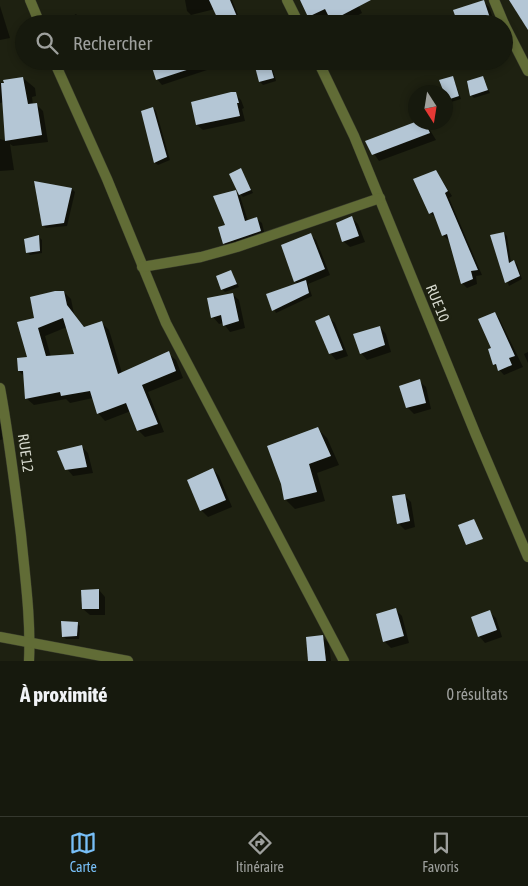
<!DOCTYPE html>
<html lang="fr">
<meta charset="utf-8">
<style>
body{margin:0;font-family:"Asap Condensed",sans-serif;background:#1f2216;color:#f1f3f6}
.compass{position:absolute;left:408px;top:85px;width:45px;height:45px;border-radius:50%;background:#16190d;box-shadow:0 2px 8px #0003;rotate:168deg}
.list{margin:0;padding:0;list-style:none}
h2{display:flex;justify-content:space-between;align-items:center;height:65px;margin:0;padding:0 20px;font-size:21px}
h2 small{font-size:16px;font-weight:400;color:#9ea09d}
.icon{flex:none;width:28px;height:28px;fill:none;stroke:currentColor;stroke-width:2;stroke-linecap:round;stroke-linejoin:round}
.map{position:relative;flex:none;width:528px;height:661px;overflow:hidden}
.search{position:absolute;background:#16190d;box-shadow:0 2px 8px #0003;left:15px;right:15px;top:15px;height:55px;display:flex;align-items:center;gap:12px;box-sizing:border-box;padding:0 18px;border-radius:28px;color:#9ea09d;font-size:19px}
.sheet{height:155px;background:#16190d}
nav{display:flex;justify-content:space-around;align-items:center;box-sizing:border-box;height:70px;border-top:1px solid #35382e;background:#16190d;font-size:14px;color:#9ea09d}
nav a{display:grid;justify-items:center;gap:2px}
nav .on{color:#78bff7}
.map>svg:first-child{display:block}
</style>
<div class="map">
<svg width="528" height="661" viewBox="0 0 528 661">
<rect width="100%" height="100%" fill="#1e2111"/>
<!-- shadow -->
<g fill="#0007" fill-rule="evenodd">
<polygon points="185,0 232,0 241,23 221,24 215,9 191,15 187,11"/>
<polygon points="302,0 356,0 362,13 342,24 336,24 330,15 314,22 309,17"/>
<polygon points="483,1 489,7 495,24 447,24 458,19"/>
<polygon points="0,6 10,38 0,40"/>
<polygon points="76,14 84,24 64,24 63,22"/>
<polygon points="203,61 207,70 162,85 157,79"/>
<polygon points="265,61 271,63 276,81 263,85 260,82 256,64"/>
<polygon points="453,77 461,99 451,102 448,99"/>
<polygon points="23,78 35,88 36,96 32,97 33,105 36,104 43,111 48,142 13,146 10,144 14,170 0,171 0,139 7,141 4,102 0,103 0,83"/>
<polygon points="482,78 490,93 474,98 471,95"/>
<polygon points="235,94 241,100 244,108 242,109 245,121 203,130 197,125"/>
<polygon points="153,108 156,111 170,160 158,165 155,163"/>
<polygon points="425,122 436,140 379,161 366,142"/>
<polygon points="241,170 253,193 243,197 240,194"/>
<polygon points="436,171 452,196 449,198 482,275 476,276 477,284 467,288 462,283 450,239 448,240 443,235 437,218 430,213"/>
<polygon points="36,183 72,189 75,192 67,226 46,228 43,225"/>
<polygon points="236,191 240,196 248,221 257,219 262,223 265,236 229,248 224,243"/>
<polygon points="352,218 358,224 365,242 350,247 343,241"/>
<polygon points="504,233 507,236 511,263 514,262 517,264 522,279 509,286 491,236"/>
<polygon points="310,234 316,240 330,275 308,284 312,296 276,313 267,294 298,284 295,281"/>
<polygon points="39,237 42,240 42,253 30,255 27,252"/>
<polygon points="231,272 239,287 225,292 222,289"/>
<path d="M 64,292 L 71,299 L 74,314 L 85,328 L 101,322 L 109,330 L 122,373 L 168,353 L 176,360 L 183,378 L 148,392 L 164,432 L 145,437 L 138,430 L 131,411 L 105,421 L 98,413 L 93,398 L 70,403 L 66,399 L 34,405 L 26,398 L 24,376 L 19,371 L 29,358 L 36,319 ZM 67,327 L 75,355 L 51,357 L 45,336 Z"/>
<polygon points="232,294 239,300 245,328 230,332 223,323 219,324 213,317"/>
<polygon points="495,314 499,318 523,367 504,375 494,364 493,349"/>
<polygon points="328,317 335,323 348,356 336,360 330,353"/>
<polygon points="380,327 386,334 391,352 367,360 361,353"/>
<polygon points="528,352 528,363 524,354"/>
<polygon points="419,381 426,387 431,409 414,414 408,408"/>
<polygon points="0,421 5,439 0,440"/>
<polygon points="318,429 327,438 339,465 317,473 325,501 295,509 286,500 283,483"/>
<polygon points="82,447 88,453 93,473 73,476 67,469"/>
<polygon points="213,469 219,476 232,507 208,517 201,510"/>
<polygon points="404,495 411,502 415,527 405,530 398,523"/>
<polygon points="99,590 105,597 105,615 90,615 83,609"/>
<polygon points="396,610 402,616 409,643 391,648 384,641"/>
<polygon points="489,612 496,618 502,637 485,643 479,636"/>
<polygon points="77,623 80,626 79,639 66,639 63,636"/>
<polygon points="322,637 329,643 331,661 309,661"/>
</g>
<!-- building -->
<g fill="#b4c6d5" fill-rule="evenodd">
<polygon points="209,0 230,0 238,19 220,24"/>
<polygon points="300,0 371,0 331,21 325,9 308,17"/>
<polygon points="484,0 492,24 458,24 453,10"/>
<polygon points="509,0 528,0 528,30"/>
<polygon points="150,61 205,61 205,64 156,80"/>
<polygon points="261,61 269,61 274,78 259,82 254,63"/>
<polygon points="453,76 459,96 447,100 439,80"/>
<polygon points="483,76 488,90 470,96 467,81"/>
<polygon points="23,77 28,104 37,103 42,135 5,141 1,83 4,83 3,80"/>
<polygon points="231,92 236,92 239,103 237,103 240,116 196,125 191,102"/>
<polygon points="153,107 167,157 154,163 141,111"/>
<polygon points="415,122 425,122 430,133 372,155 365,141"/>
<polygon points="241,168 251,190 239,195 229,174"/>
<polygon points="436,170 448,191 445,193 478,270 471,271 473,279 461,284 447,234 442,236 433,212 429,214 413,179"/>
<polygon points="34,181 72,188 64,223 42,226"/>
<polygon points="236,190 245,221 257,217 261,231 223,244 218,227 225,225 213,196"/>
<polygon points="352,216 359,236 342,242 336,223"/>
<polygon points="504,232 509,263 514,260 520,276 505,283 490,235"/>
<polygon points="311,233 325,269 294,282 281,245"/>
<polygon points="39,235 40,251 26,253 24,239"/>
<polygon points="231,270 237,284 221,290 216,276"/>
<polygon points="306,280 309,293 272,311 266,294"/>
<path d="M 55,291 L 64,291 L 67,305 L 84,327 L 102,321 L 118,374 L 169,351 L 176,371 L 142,385 L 158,424 L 137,431 L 126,403 L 97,414 L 90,391 L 61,396 L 60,392 L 25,399 L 23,371 L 18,371 L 17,358 L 27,357 L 17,322 L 34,318 L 30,297 ZM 63,318 L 74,354 L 46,356 L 38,328 Z"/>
<polygon points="233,293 239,321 223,326 221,315 211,318 207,298"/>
<polygon points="495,312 515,356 509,358 512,365 498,371 496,364 493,365 488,349 491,348 478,319"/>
<polygon points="329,315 343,350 329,354 315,321"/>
<polygon points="380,326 385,345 360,354 353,334"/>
<polygon points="420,379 426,403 406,408 399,386"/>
<polygon points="318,427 331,456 309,464 317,492 284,500 281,484 267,446"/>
<polygon points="82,445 87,467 65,470 57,451"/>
<polygon points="213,468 226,500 200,511 187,480"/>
<polygon points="405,494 410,521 397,524 392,496"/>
<polygon points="474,519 483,539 466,545 458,525"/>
<polygon points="99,589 99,609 82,609 81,590"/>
<polygon points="396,608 404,636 383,642 376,614"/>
<polygon points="490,610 497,630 478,637 471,617"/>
<polygon points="61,621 78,622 77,636 62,637"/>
<polygon points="323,635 326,661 308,661 306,637"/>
</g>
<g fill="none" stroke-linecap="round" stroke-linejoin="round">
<!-- minor casing -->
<g stroke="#383b2b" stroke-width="11">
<g id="minor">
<polyline points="30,0 40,24"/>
<polyline points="287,0 299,24"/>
<polyline points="494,0 504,24"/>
<polyline points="504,24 528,71"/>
<polyline points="54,61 107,179 166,323 344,661"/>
<polyline points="318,61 354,136 476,435 528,557"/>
<polyline points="142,267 201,257 237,247 380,198"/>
<path d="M 0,388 C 9,437 15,486 21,535 C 25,577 31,619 29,661"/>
<polyline points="0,637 128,661"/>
</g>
</g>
<!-- minor -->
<use href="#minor" stroke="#616c36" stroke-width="10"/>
</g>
<g text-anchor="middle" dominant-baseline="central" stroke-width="5" stroke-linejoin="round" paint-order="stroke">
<!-- street labels -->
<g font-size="15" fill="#d6d9ce" stroke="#1e2111">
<text transform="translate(438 303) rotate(68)">RUE 10</text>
<text transform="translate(26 453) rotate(82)">RUE 12</text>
</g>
</g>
</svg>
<svg class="compass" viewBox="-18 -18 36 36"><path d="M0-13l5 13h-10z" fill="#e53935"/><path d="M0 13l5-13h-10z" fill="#9ea09d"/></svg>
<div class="search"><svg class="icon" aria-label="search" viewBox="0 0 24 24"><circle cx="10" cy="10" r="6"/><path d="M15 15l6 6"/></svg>Rechercher</div>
</div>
<section class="sheet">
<h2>À proximité<small>0 résultats</small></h2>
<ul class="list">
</ul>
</section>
<nav>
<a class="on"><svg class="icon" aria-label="map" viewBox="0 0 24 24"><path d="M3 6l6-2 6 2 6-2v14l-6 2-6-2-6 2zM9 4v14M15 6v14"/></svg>Carte</a>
<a><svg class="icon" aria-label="directions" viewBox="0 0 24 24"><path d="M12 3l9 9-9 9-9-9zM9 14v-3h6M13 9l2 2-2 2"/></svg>Itinéraire</a>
<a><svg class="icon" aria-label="saved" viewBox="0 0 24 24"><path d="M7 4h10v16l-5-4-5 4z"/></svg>Favoris</a>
</nav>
